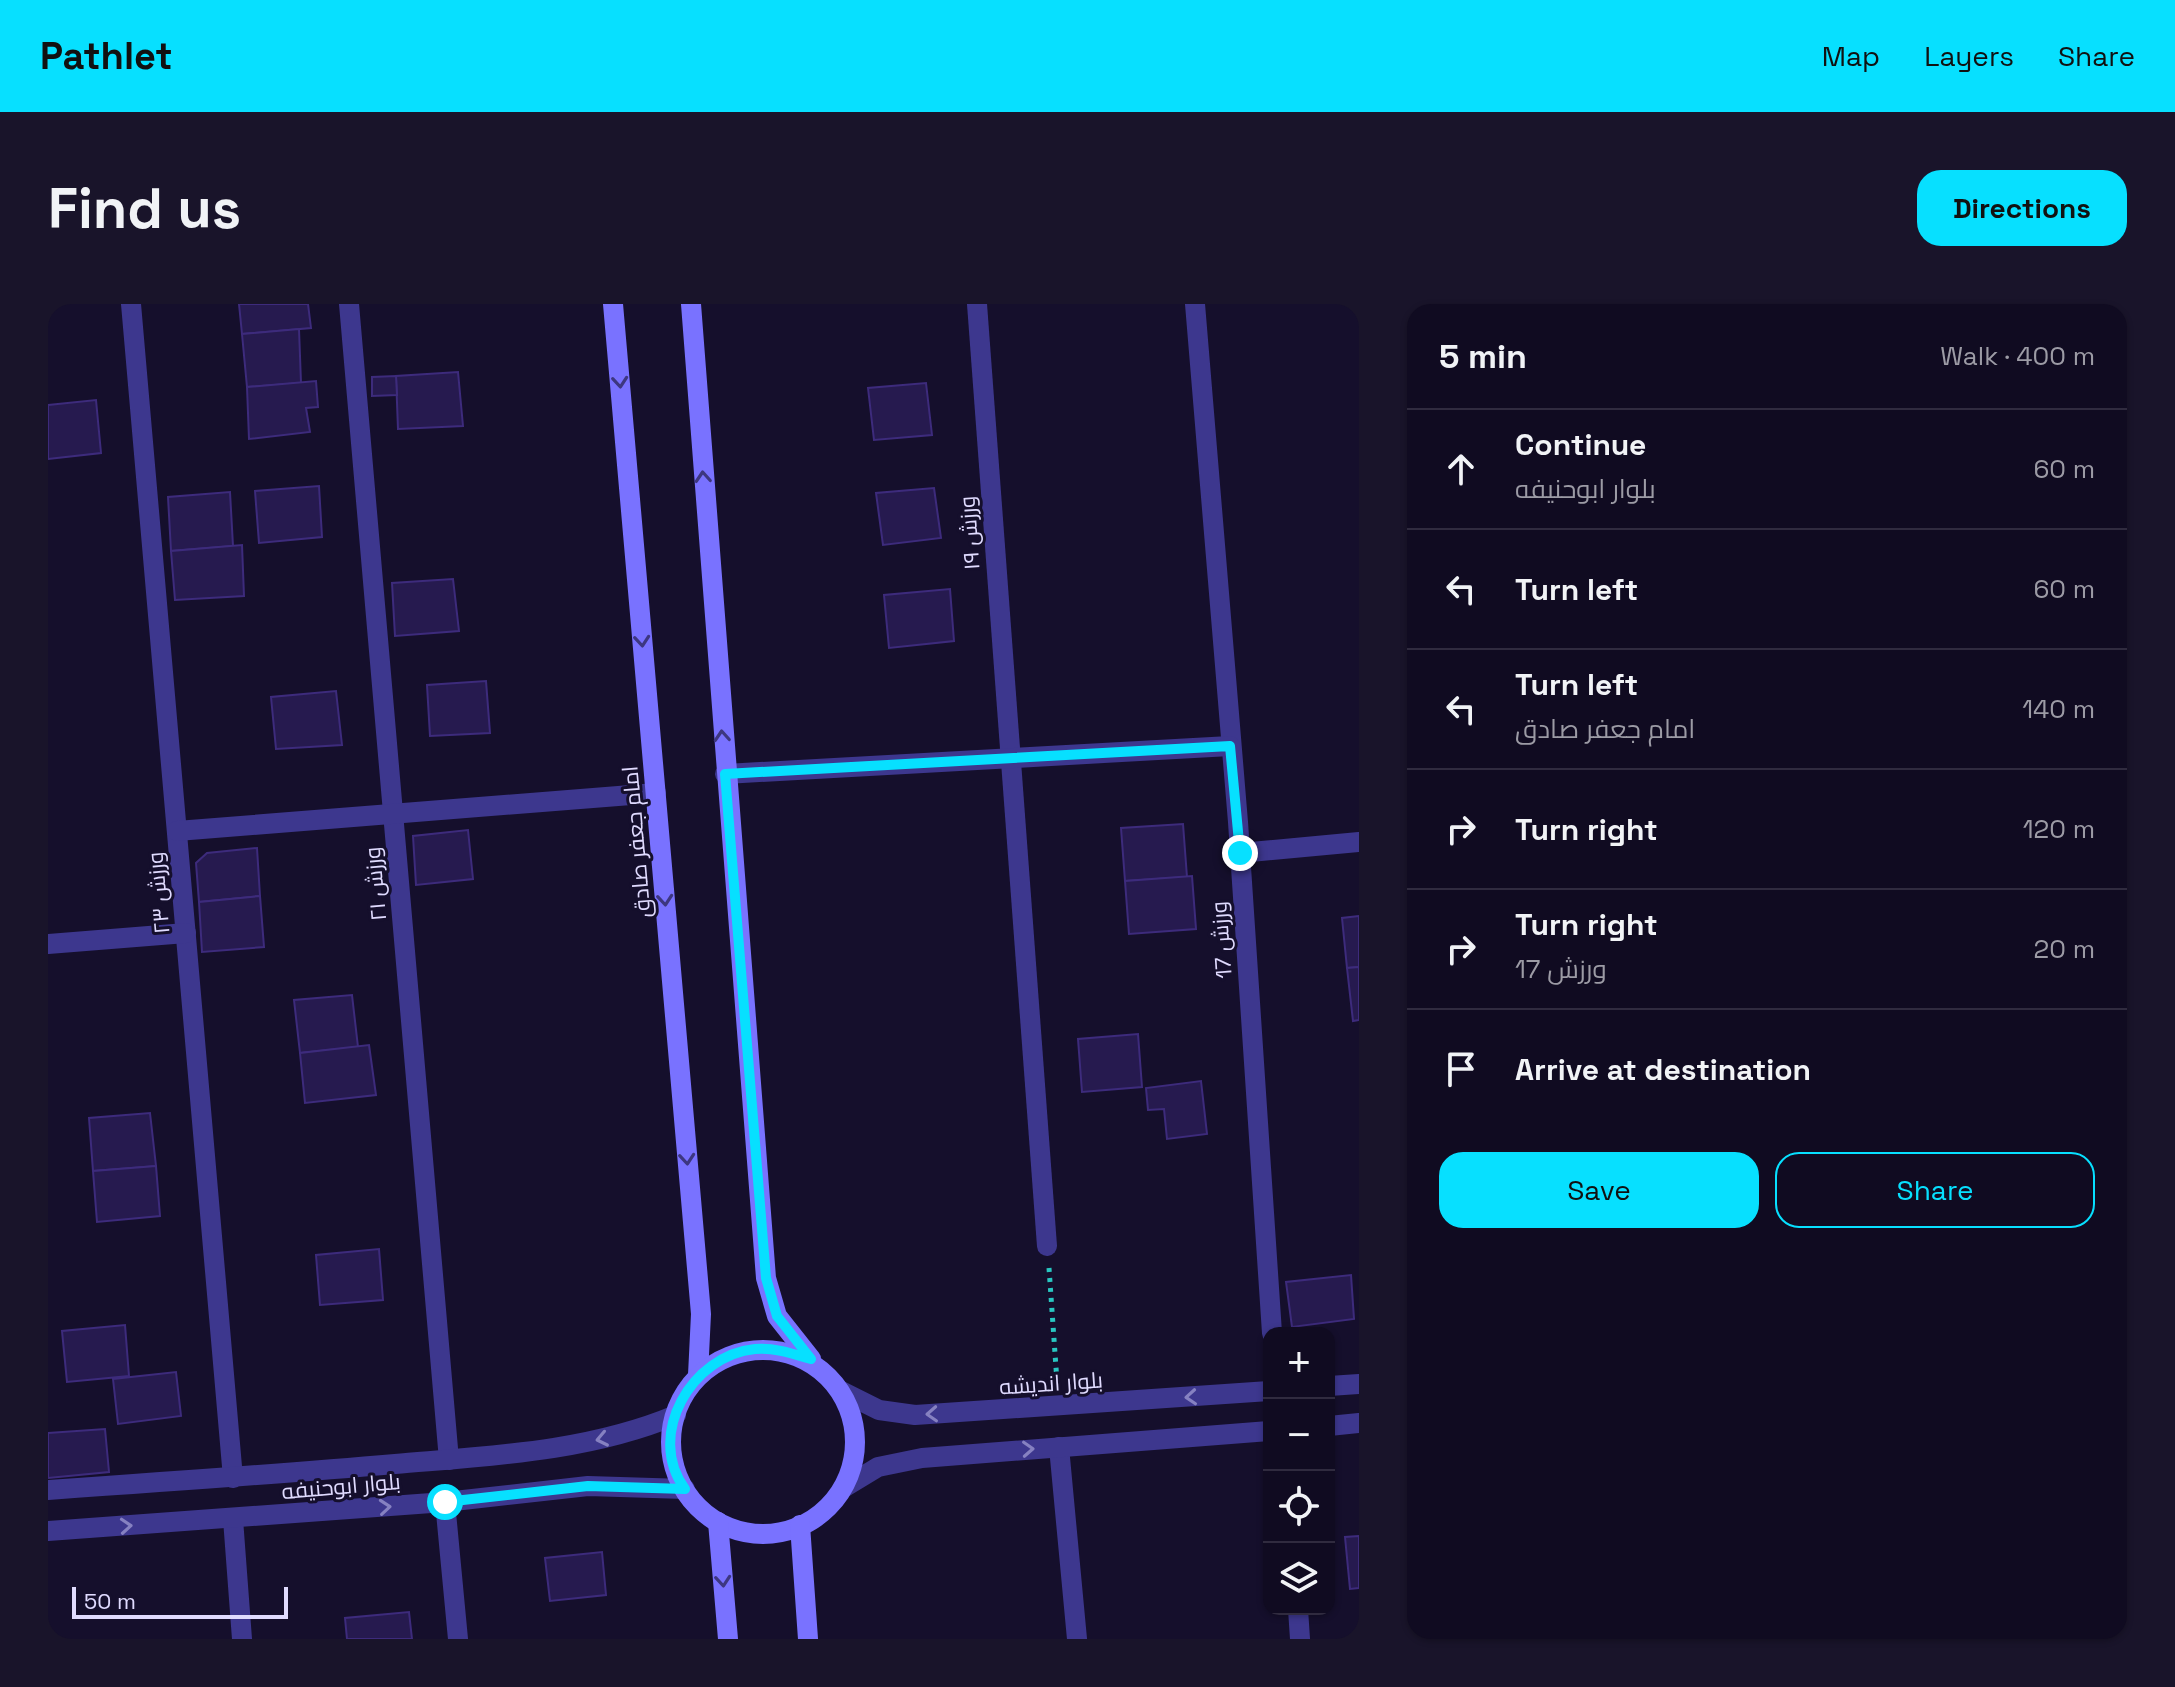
<!DOCTYPE html>
<meta charset="utf-8">
<style>
body{margin:0;font-family:"Space Grotesk",Cairo,sans-serif;background:#19142a;color:#f1f3f6}
.controls{position:absolute;right:24px;bottom:24px;display:grid;overflow:hidden;border-radius:16px;box-shadow:0 2px 6px #0004}
.controls button{width:72px;height:72px;display:grid;place-items:center;padding:0;border:0;border-bottom:2px solid #302b3f;background:#100b21;color:#f1f3f6;font:40px sans-serif}
.scale{position:absolute;left:24px;bottom:20px;width:216px;box-sizing:border-box;padding-left:8px;border:4px solid #e0dbff;border-top:0;font-size:22px;line-height:28px;white-space:nowrap;color:#e0dbff;-webkit-text-stroke:6px #150f2c;paint-order:stroke}
.stop{position:absolute;width:24px;height:24px;margin:-18px;border:6px solid #07e0ff;border-radius:50%;background:#fff}
.stop.end{background:#07e0ff;border-color:#fff;box-shadow:0 2px 8px #0008}
.list{margin:0;padding:0;list-style:none}
h2{display:flex;justify-content:space-between;align-items:center;height:104px;margin:0;padding:0 32px;font-size:34px}
h2 small{font-size:26px;font-weight:400;color:#9c9ba5}
.list li{display:grid;grid-template-columns:52px 1fr auto;gap:24px;align-items:center;box-sizing:border-box;height:120px;padding:0 32px;border-top:2px solid #302b3f}
.list b{display:block;font-size:30px;white-space:nowrap}
.list p{margin:0;font-size:26px;white-space:nowrap;color:#9c9ba5}
.list em{font-size:26px;font-style:normal;color:#9c9ba5}
.actions{display:flex;gap:16px;padding:24px 32px}
.actions a{flex:1;padding:18px 0;border:2px solid #07e0ff;border-radius:24px;text-align:center;font-size:28px;color:#07e0ff}
.actions .main{background:#07e0ff;color:#111}
.icon{flex:none;width:44px;height:44px;fill:none;stroke:currentColor;stroke-width:2;stroke-linecap:round;stroke-linejoin:round}
.map{position:relative;flex:none;width:1311px;height:1335px;overflow:hidden;border-radius:24px}
header{display:flex;align-items:center;gap:48px;box-sizing:border-box;height:112px;padding:0 40px;background:#07e0ff;color:#111}
header strong{font-size:38px}
nav{display:flex;gap:44px;margin-inline-start:auto;font-size:28px}
.intro{display:flex;align-items:center;justify-content:space-between;box-sizing:border-box;height:192px;padding:0 48px}
h1{margin:0;font-size:56px}
.button{padding:20px 36px;border-radius:24px;background:#07e0ff;color:#111;font-size:28px;font-weight:700}
main{display:flex;gap:48px;padding:0 48px}
aside{flex:1;background:#100b21;border-radius:24px;box-shadow:0 2px 6px #0004}
.map>svg:first-child{display:block}
</style>
<header>
<strong>Pathlet</strong>
<nav><a>Map</a><a>Layers</a><a>Share</a></nav>
</header>
<div class="intro"><h1>Find us</h1><a class="button">Directions</a></div>
<main>
<div class="map">
<svg width="1311" height="1335" viewBox="0 0 1311 1335">
<rect width="100%" height="100%" fill="#150f2c"/>
<!-- building -->
<g fill="#261a4f" stroke="#3d2b7c" stroke-width="2">
<polygon points="191,0 260,0 263,24 194,30"/>
<polygon points="251,25 253,79 199,83 194,30"/>
<polygon points="410,68 415,122 350,125 348,72"/>
<polygon points="348,72 349,91 324,92 324,73"/>
<polygon points="268,77 270,103 258,104 262,128 201,135 199,83"/>
<polygon points="878,79 884,131 826,136 820,84"/>
<polygon points="48,96 53,149 0,155 0,101"/>
<polygon points="271,182 274,233 211,239 207,187"/>
<polygon points="886,184 893,234 835,241 828,189"/>
<polygon points="182,188 185,242 123,247 120,193"/>
<polygon points="194,241 196,292 127,296 123,247"/>
<polygon points="405,275 411,327 347,332 344,279"/>
<polygon points="902,285 906,337 841,344 836,291"/>
<polygon points="438,377 442,429 382,432 379,381"/>
<polygon points="288,387 294,441 228,445 223,393"/>
<polygon points="1135,520 1139,573 1077,577 1073,524"/>
<polygon points="420,526 425,575 368,581 365,532"/>
<polygon points="209,544 212,592 151,598 148,559 159,549"/>
<polygon points="1144,572 1148,625 1081,630 1077,577"/>
<polygon points="212,592 216,643 154,648 151,598"/>
<polygon points="1311,612 1311,663 1299,664 1294,614"/>
<polygon points="1311,663 1311,716 1305,717 1299,664"/>
<polygon points="304,691 310,743 252,749 246,696"/>
<polygon points="1090,730 1094,783 1034,788 1030,735"/>
<polygon points="321,741 328,791 257,799 252,749"/>
<polygon points="1153,777 1159,830 1119,835 1116,805 1100,806 1098,784"/>
<polygon points="102,809 108,862 45,867 41,814"/>
<polygon points="108,862 112,912 49,918 45,867"/>
<polygon points="331,945 335,996 272,1001 268,951"/>
<polygon points="1303,971 1306,1015 1244,1023 1238,978"/>
<polygon points="77,1021 81,1072 19,1078 14,1027"/>
<polygon points="128,1068 133,1112 70,1120 65,1075"/>
<polygon points="57,1125 61,1168 0,1174 0,1129"/>
<polygon points="1311,1232 1311,1284 1302,1285 1297,1233"/>
<polygon points="554,1248 558,1291 502,1297 497,1254"/>
<polygon points="361,1308 364,1335 299,1335 297,1314"/>
</g>
<g fill="none" stroke-linecap="round" stroke-linejoin="round">
<!-- path -->
<polyline stroke="#28c6c0" stroke-width="5" stroke-dasharray="4 6" stroke-linecap="butt" points="1001,964 1009,1078"/>
<!-- minor -->
<g stroke="#3d378e" stroke-width="20">
<polyline points="83,0 185,1174"/>
<polyline points="301,0 401,1156"/>
<polyline points="929,0 999,942"/>
<polyline points="1147,0 1190,518 1224,1029"/>
<polyline points="677,470 1182,442"/>
<polyline points="129,527 608,489"/>
<polyline points="1192,549 1311,538"/>
<polyline points="0,640 138,629"/>
<polyline points="1011,1143 1029,1335"/>
<polyline points="397,1198 410,1335"/>
<polyline points="185,1215 194,1335"/>
<polyline points="1250,1305 1252,1335"/>
</g>
<!-- tertiary -->
<g stroke="#3d378e" stroke-width="20">
<polyline points="1281,1082 1311,1080"/>
<polyline points="793,1087 831,1106 867,1111 1221,1087"/>
<polyline points="1281,1122 1311,1119"/>
<polyline points="797,1183 830,1163 874,1154 1221,1127"/>
<path d="M 0,1186 C 116,1178 231,1170 347,1160 C 440,1152 540,1148 628,1111"/>
<polyline points="0,1227 397,1198 540,1182 637,1185"/>
</g>
<!-- secondary -->
<g stroke="#7972ff" stroke-width="20">
<polyline points="565,0 653,1010 650,1071"/>
<polyline points="643,0 718,974 729,1012 763,1055"/>
<circle cx="715" cy="1138" r="92"/>
<polyline points="670,1218 680,1335"/>
<polyline points="752,1221 760,1335"/>
</g>
</g>
<!-- one-way arrows -->
<defs><path id="oneway-chevron" d="M-2-3.5L2.5 0L-2 3.5" fill="none" stroke-width="1.6" stroke-linecap="round" stroke-linejoin="round" transform="scale(2)"/></defs>
<g stroke="#3d3780">
<use href="#oneway-chevron" transform="translate(572 78) rotate(85)"/>
<use href="#oneway-chevron" transform="translate(655 173) rotate(-94)"/>
<use href="#oneway-chevron" transform="translate(594 337) rotate(85)"/>
<use href="#oneway-chevron" transform="translate(674 432) rotate(-94)"/>
<use href="#oneway-chevron" transform="translate(617 596) rotate(85)"/>
<use href="#oneway-chevron" transform="translate(639 855) rotate(85)"/>
<use href="#oneway-chevron" transform="translate(675 1277) rotate(85)"/>
</g>
<g stroke="#8681c1">
<use href="#oneway-chevron" transform="translate(1143 1093) rotate(176)"/>
<use href="#oneway-chevron" transform="translate(884 1110) rotate(177)"/>
<use href="#oneway-chevron" transform="translate(554 1135) rotate(168)"/>
<use href="#oneway-chevron" transform="translate(980 1145) rotate(-3)"/>
<use href="#oneway-chevron" transform="translate(337 1203) rotate(-5)"/>
<use href="#oneway-chevron" transform="translate(78 1222) rotate(-4)"/>
</g>
<g fill="none" stroke-linecap="round" stroke-linejoin="round">
<!-- route -->
<path stroke="#07e0ff" stroke-width="10" d="M 397,1198 L 540,1182 L 637,1185 C 597,1131 644,1051 707,1045 C 725,1043 746,1050 763,1055 L 729,1012 L 718,974 L 677,470 L 1182,442 L 1192,549"/>
</g>
<g text-anchor="middle" dominant-baseline="central" stroke-width="6" stroke-linejoin="round" paint-order="stroke">
<!-- street labels -->
<g font-size="22" fill="#e0dbff" stroke="#150f2c">
<text transform="translate(921 229) rotate(-94)">ورزش ۱۹</text>
<text transform="translate(588 538) rotate(-95)">امام جعفر صادق</text>
<text transform="translate(327 580) rotate(-95)">ورزش ۲۱</text>
<text transform="translate(110 589) rotate(-95)">ورزش ۲۳</text>
<text transform="translate(1173 636) rotate(-94)">ورزش 17</text>
<text transform="translate(1003 1079) rotate(-4)">بلوار اندیشه</text>
<text transform="translate(293 1182) rotate(-5)">بلوار ابوحنیفه</text>
</g>
</g>
</svg>
<div class="controls">
<button>+</button>
<button>−</button>
<button><svg class="icon" aria-label="locate" viewBox="0 0 24 24"><circle cx="12" cy="12" r="6"/><path d="M12 2v4M12 18v4M2 12h4M18 12h4"/></svg></button>
<button><svg class="icon" aria-label="layers" viewBox="0 0 24 24"><path d="M12 4l9 5-9 5-9-5zM3 14l9 5 9-5"/></svg></button>
</div>
<div class="scale">50 m</div>
<div class="stop" style="left:397px;top:1198px"></div>
<div class="stop end" style="left:1192px;top:549px"></div>
</div>
<aside>
<h2>5 min<small>Walk · 400 m</small></h2>
<ul class="list">
<li><svg class="icon" aria-label="ahead" viewBox="0 0 24 24"><path d="M12 20V5M6 11l6-6 6 6"/></svg><div><b>Continue</b><p>بلوار ابوحنیفه</p></div><em>60 m</em></li>
<li><svg class="icon" aria-label="left" viewBox="0 0 24 24"><path d="M17 20v-9H6M10 6l-5 5 5 5"/></svg><div><b>Turn left</b></div><em>60 m</em></li>
<li><svg class="icon" aria-label="left" viewBox="0 0 24 24"><path d="M17 20v-9H6M10 6l-5 5 5 5"/></svg><div><b>Turn left</b><p>امام جعفر صادق</p></div><em>140 m</em></li>
<li><svg class="icon" aria-label="right" viewBox="0 0 24 24"><path d="M7 20v-9h11M14 6l5 5-5 5"/></svg><div><b>Turn right</b></div><em>120 m</em></li>
<li><svg class="icon" aria-label="right" viewBox="0 0 24 24"><path d="M7 20v-9h11M14 6l5 5-5 5"/></svg><div><b>Turn right</b><p>ورزش 17</p></div><em>20 m</em></li>
<li><svg class="icon" aria-label="arrive" viewBox="0 0 24 24"><path d="M6 21V4h12l-3 4 3 4H6"/></svg><div><b>Arrive at destination</b></div></li>
</ul>
<div class="actions"><a class="main">Save</a><a>Share</a></div>
</aside>
</main>
